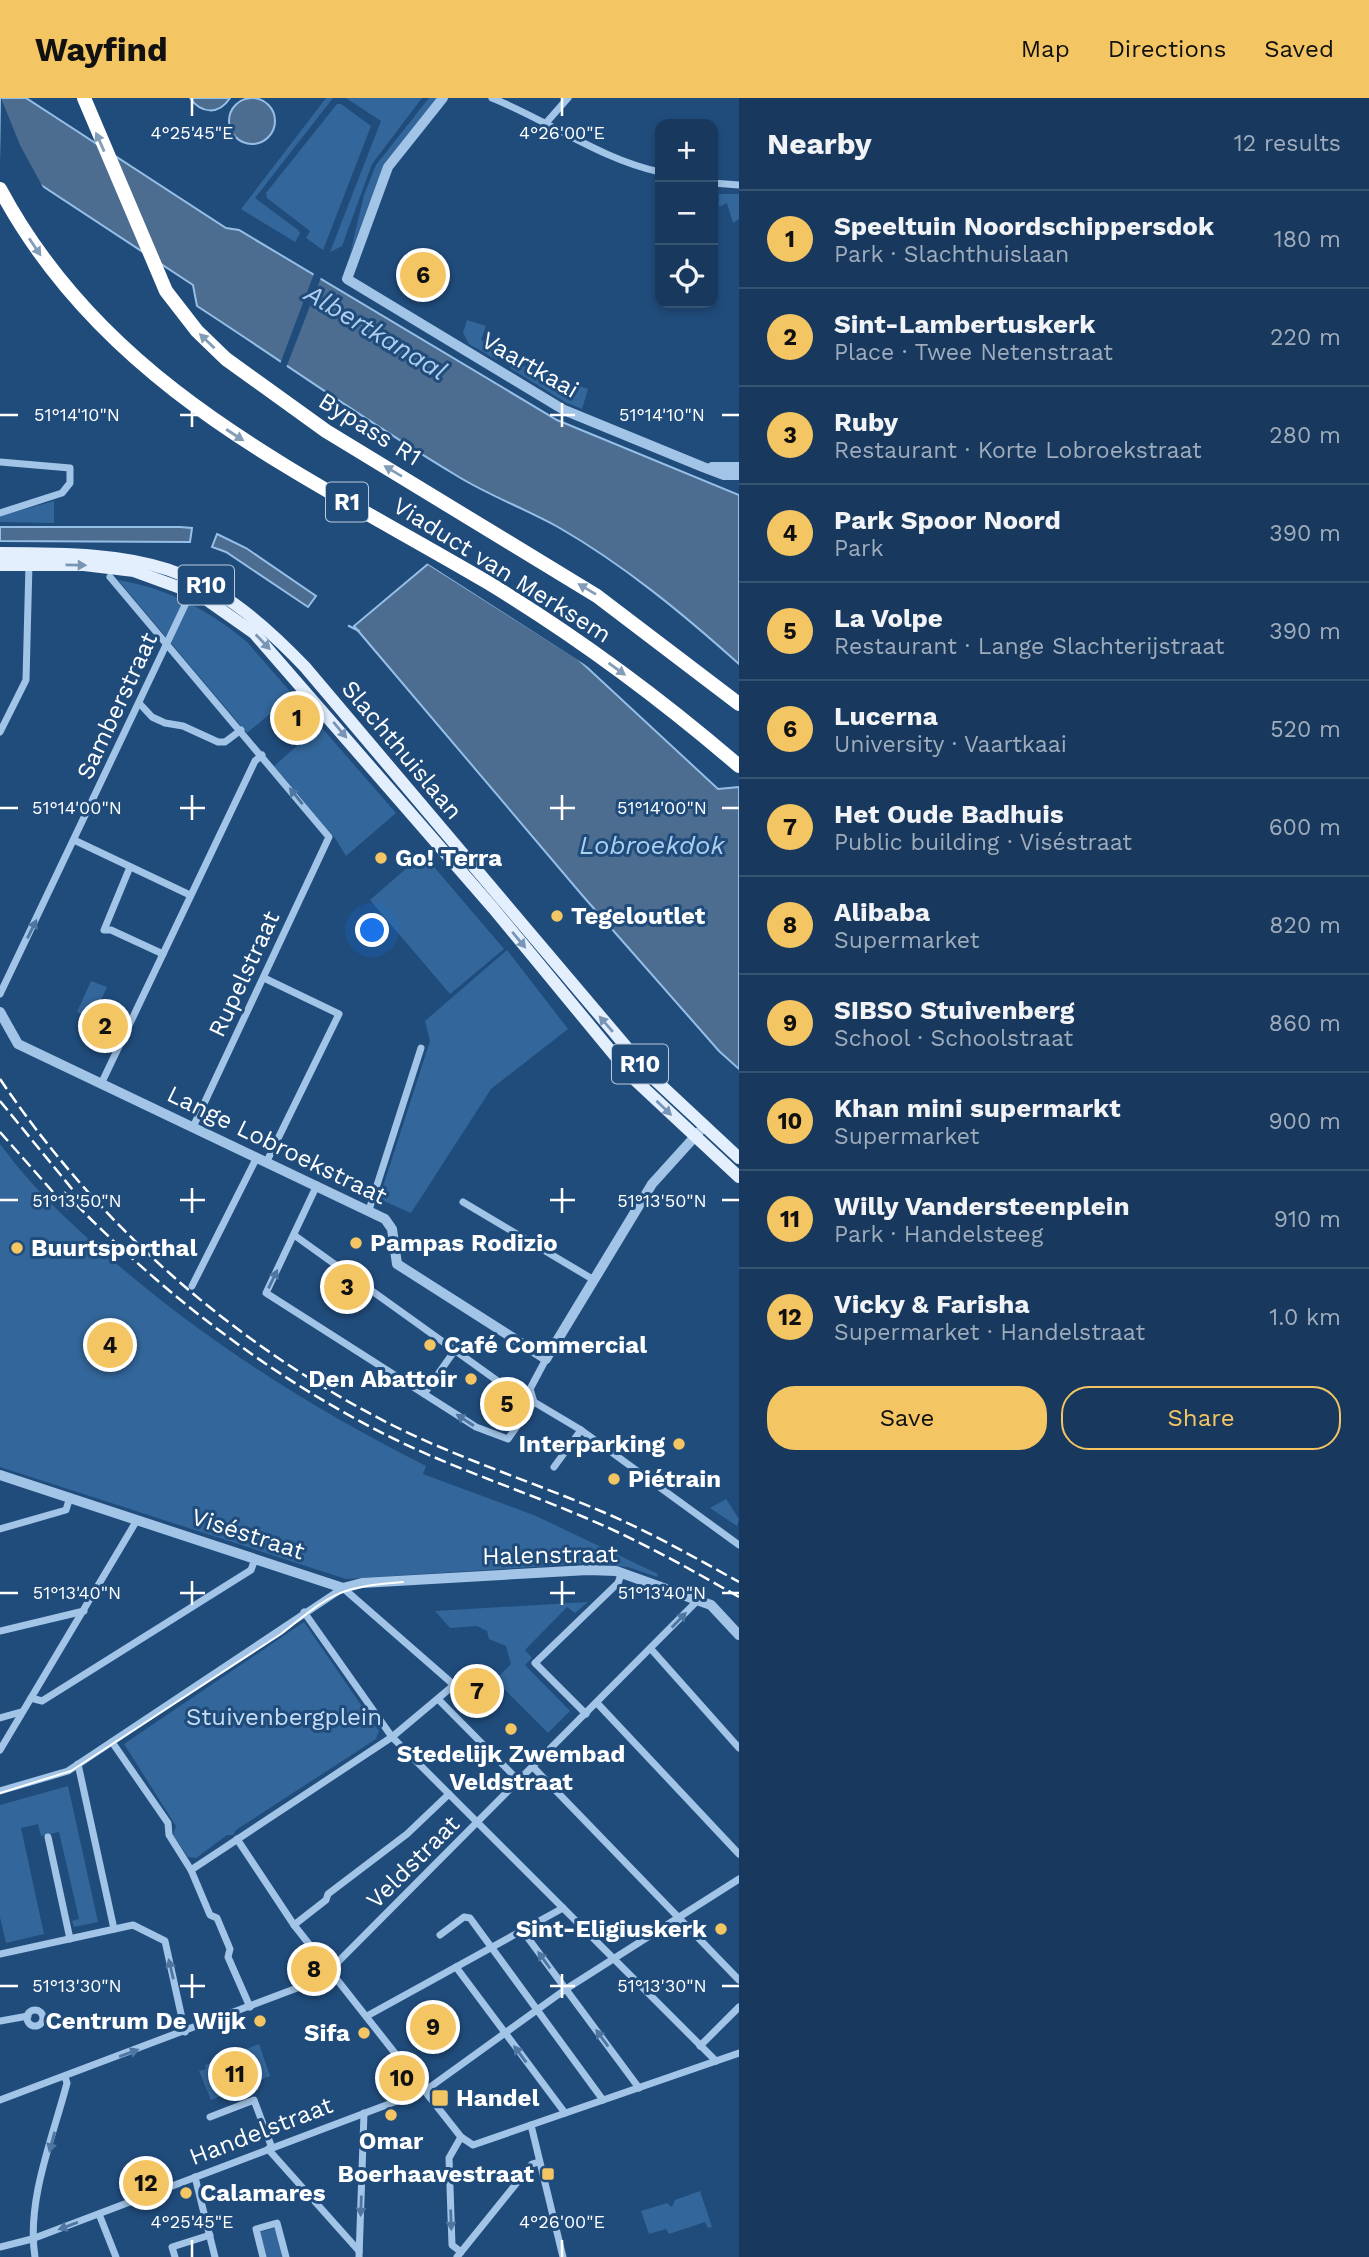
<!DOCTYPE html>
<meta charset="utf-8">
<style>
body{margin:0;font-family:"Work Sans",sans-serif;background:#254466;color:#f1f3f6}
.controls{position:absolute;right:21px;top:21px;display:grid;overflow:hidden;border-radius:14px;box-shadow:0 4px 10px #0003}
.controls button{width:63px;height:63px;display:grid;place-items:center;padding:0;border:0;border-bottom:2px solid #365372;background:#18395d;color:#f1f3f6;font:35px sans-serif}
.you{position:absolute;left:373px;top:833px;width:24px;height:24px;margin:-18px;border:5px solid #fff;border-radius:50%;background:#1a73e8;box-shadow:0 0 0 10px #1a73e833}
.badge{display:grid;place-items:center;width:46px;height:46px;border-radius:50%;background:#f4c563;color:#111;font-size:23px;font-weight:700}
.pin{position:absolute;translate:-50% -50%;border:4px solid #fff;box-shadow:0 2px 7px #0006}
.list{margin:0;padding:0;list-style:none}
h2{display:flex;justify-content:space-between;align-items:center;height:91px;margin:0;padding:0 28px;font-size:30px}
h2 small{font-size:23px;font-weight:400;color:#9facbc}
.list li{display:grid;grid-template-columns:46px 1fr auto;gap:21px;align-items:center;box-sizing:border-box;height:98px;padding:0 28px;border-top:2px solid #365372}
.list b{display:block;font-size:26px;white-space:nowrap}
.list p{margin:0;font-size:23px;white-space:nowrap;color:#9facbc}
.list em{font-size:23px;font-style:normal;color:#9facbc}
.actions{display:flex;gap:14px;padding:21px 28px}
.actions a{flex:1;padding:16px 0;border:2px solid #f4c563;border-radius:28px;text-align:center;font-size:24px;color:#f4c563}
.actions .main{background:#f4c563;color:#111}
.icon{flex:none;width:38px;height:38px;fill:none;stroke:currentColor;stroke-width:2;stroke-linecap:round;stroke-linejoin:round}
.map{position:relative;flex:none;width:739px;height:2159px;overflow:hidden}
header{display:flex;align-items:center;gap:42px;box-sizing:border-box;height:98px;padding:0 35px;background:#f4c563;color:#111}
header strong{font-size:33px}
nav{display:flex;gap:38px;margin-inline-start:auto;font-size:24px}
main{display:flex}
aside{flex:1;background:#18395d}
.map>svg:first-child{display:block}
</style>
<header>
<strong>Wayfind</strong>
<nav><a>Map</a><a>Directions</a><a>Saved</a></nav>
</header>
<main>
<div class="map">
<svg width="739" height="2159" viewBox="0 0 739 2159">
<rect width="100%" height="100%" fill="#204c7c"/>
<!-- green -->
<g fill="#33669a">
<polygon points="326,0 333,0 255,100 298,132 300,135 295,144 241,111"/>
<polygon points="346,0 422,0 372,66 342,148 330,154 381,23"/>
<polygon points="429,0 437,0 384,66 350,156 364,97 376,67"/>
<polygon points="337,6 341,6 371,28 323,152 306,140 310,133 267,100 266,95"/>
<polygon points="719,96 739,96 739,121 733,125 727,105 719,109"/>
<polygon points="467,222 486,228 481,242 502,249 497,262 469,246 463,235"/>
<polygon points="513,264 588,291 582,311 565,304 510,270"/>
<polygon points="54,403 54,425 0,424 0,418"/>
<path d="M 118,482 C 167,490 209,512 247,544 L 396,715 L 346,758 L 335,740 L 274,668 L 297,648 L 281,628 L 284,625 L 279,619 L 276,622 L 270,616 L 247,635 Z"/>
<polygon points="423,756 504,851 450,896 370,802"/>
<polygon points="507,852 568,931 491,991 411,1115 379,1101 430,943 425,923"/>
<polygon points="91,883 107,889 92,921 77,914"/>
<path d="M 0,1046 C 31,1089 71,1126 111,1161 C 208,1245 312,1310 426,1368 L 423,1376 L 536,1418 L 658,1476 L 657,1479 L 628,1469 L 594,1465 L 346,1481 L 0,1369 Z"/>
<polygon points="726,1401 739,1421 737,1428 710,1410"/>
<polygon points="588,1504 575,1515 567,1509 525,1552 532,1560 525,1567 570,1613 548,1635 495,1582 511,1566 506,1548 489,1541 487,1533 477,1528 450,1530 435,1513"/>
<polygon points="304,1524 379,1633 376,1641 236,1732 233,1737 227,1737 196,1760 188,1759 173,1737 176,1728 124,1646"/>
<polygon points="68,1688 98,1824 74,1829 72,1823 79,1821 59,1734 41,1738 38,1726 21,1730 44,1836 6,1845 0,1819 0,1707"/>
<polygon points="259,1946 270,1978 211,2002 199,1973 206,1971 205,1967"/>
<polygon points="700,2093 712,2129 708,2130 705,2124 669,2136 666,2131 649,2136 641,2113 667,2105 672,2109 675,2102"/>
<polygon points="275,2130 282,2159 266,2159 260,2134"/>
</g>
<!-- water -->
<g fill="#4c6d90" stroke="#96bfe8" stroke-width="2">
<circle cx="252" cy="23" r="23"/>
<path d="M 0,0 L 26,0 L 226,130 L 239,132 L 557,322 L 739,397 L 739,566 C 682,515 624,467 558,429 C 524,410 487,397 454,376 C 366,323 283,264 197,208 L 193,187 L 0,60 Z"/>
<path d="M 190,0 L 230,0 C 219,17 201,16 190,0 Z"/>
<polygon points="0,429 180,429 192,430 190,444 0,443"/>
<polygon points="217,436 246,450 316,498 308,509 226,454 212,449"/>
<polygon points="428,466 578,561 718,691 739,689 739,971 719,953 582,797 354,528"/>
</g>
<!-- pier -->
<g fill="#204c7c">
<polygon points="1,0 20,47 45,93 0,64"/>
<polygon points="315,173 322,177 286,270 280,266"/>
<polygon points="430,463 579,558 598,575 425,464"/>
</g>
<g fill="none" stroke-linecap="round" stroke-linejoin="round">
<!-- stream -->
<polyline stroke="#96bfe8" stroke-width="2.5" points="349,528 359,533"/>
<!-- minor -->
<g stroke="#a2c4e6" stroke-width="7">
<path d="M 492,0 C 549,23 600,61 660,74"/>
<polyline points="546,25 568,0"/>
<polyline points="713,85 739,87"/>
<polyline points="0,364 70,370 70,385 62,395 0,415"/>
<polyline points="110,479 329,739 193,1029"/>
<polyline points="140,606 152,619 165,625 183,628 218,644 225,644 241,632"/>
<polyline points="0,634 26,582 29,466"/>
<polyline points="74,742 190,797"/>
<polyline points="130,769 104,832 111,832 163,856"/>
<polyline points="264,880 339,916 267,1063"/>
<polyline points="0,896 186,505 200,497"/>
<polyline points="102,984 255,663 262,657"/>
<polyline points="317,1087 266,1195 476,1329 508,1341 534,1304"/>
<polyline points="463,1104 594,1182"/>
<polyline points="369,1112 421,950"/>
<polyline points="294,1137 520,1299 531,1299"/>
<polyline points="192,1188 257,1059"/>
<polyline points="546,1261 530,1291 534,1304 581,1332 739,1447"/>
<polyline points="424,1296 455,1252"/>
<polyline points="554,1369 581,1332"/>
<polyline points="0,1431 66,1412 70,1399"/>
<polyline points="304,1514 392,1639 716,1963"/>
<polyline points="0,1533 84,1513"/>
<polyline points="651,1551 739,1650"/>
<polyline points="31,1600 42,1603 251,1472 255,1461"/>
<polyline points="438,1601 519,1683"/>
<polyline points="597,1605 739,1756"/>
<polyline points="586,1616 535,1565 618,1485 622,1474"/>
<polyline points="0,1620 21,1614"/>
<polyline points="112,1644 168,1725 169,1737 191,1772 210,1817 217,1820 230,1851 228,1859 250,1909"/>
<polyline points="0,1652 137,1422"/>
<polyline points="78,1666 114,1831"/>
<polyline points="533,1669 739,1882"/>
<polyline points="0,1693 68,1673 343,1490 454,1587 392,1639 191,1772"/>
<polyline points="48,1739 70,1841"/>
<polyline points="237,1741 294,1827 461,2039 473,2047 739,1955"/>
<polyline points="294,1827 326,1802 328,1796 407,1736 449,1696"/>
<polyline points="522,1832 639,1990"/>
<polyline points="440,1837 464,1819 470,1820 603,2002"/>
<polyline points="0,1856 133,1827 165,1843 185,1934"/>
<polyline points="456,1869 565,2015"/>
<circle cx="35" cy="1920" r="8"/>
<polyline points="367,1918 563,1810"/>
<polyline points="0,1923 28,1918"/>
<polyline points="700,1948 739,1909"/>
<polyline points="0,2002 321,1881 698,1502"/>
<polyline points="210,2019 254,2002 272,2050"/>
<polyline points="531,2027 563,2159"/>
<polyline points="461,2039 449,2060 452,2147 461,2154"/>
<polyline points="268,2051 359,2153"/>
<polyline points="195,2079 215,2159"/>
<polyline points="99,2116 116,2159"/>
<polyline points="0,2149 32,2141 426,1992 566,1891 739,1781"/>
<path d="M 35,2159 C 26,2103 53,2039 67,1985 L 65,1979"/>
<polyline points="175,2159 172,2149 210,2137"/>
<polyline points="263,2159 256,2131 277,2125 286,2159"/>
<polyline points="359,2159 364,2015"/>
<polyline points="457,2159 532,2066 539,2064"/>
</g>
<!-- tertiary -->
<g stroke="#a2c4e6" stroke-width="10">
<polyline points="443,0 388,69 347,181 564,312 703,369 724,377 739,377"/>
<polyline points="712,369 739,369"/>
<polyline points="0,914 18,946 385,1121 392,1131 397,1166 546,1261 652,1086 699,1034"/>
<polyline points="0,1377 343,1490 362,1485 588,1472 616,1473 711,1507 739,1537"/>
</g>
<!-- primary -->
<g stroke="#e4effd" stroke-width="12">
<path d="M 0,455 C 144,455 202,461 305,569 L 651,978 L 739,1060"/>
<polyline points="0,467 84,467 134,473 200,497 254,535 493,810 634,981 739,1079"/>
</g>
<!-- motorway -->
<g stroke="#fff" stroke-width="14">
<polyline points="84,0 166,193 197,233 226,261 326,333 597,498 739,606"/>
<path d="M 0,91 C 106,290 302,375 487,484 C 576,538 660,600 739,668"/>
</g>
<!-- tram -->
<path stroke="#fff" stroke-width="2" d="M 0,1695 L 71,1673 L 281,1536 C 332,1496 336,1489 403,1484"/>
<!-- rail -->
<g stroke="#fff" stroke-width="2.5" stroke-dasharray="12 5" stroke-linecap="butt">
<path d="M 0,981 C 99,1128 234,1247 392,1327 C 460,1361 533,1384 603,1414 C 650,1434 694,1459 739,1484"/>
<polyline points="0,1003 77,1097"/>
<polyline points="0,1034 68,1111"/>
<path d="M 64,1094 C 158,1192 267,1277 388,1338 C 448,1368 512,1389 574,1415 C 631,1438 685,1468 739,1499"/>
</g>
</g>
<!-- one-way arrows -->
<defs><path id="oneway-solid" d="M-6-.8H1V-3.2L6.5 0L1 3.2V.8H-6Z" transform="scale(1.75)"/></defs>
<g fill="#849db7">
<use href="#oneway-solid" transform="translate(100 44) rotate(-114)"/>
<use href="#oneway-solid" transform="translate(35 149) rotate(56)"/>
<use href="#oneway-solid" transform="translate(207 243) rotate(-136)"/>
<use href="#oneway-solid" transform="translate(235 337) rotate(33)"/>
<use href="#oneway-solid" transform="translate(393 373) rotate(-149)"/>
<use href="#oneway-solid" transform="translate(587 491) rotate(-149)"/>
<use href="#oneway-solid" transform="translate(617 571) rotate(36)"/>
</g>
<g fill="#7895b6">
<use href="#oneway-solid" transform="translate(76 467) rotate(1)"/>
<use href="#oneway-solid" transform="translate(263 544) rotate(46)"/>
<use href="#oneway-solid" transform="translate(340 632) rotate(50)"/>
<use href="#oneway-solid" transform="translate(519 842) rotate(50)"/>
<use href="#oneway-solid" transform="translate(606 926) rotate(-131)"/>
<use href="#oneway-solid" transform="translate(664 1010) rotate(44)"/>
</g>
<g fill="#4e76a1">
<use href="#oneway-solid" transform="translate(296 698) rotate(-129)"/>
<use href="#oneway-solid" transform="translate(32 831) rotate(-64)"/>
<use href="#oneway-solid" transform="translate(273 1181) rotate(-64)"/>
<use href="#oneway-solid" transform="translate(465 1322) rotate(-147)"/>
<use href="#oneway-solid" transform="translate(679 1522) rotate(-46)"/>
<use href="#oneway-solid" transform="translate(544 1862) rotate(-126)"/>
<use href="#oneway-solid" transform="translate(171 1871) rotate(-103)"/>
<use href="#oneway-solid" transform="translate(602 1940) rotate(-126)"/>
<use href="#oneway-solid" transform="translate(129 1955) rotate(-20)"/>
<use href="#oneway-solid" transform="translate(520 1956) rotate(-127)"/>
<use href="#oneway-solid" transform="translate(52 2044) rotate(105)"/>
<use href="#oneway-solid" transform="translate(361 2108) rotate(92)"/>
<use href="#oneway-solid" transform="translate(451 2122) rotate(88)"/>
<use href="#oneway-solid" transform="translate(68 2128) rotate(159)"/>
</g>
<!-- ticks -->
<path fill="none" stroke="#fff" stroke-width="2.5" d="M 192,0 L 192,18M 562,0 L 562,18M 192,305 L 192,329M 562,305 L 562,329M 0,317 L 18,317M 180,317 L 205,317M 550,317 L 575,317M 722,317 L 739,317M 192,697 L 192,722M 562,697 L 562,722M 0,710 L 18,710M 180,710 L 205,710M 550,710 L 575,710M 722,710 L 739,710M 192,1090 L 192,1115M 562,1090 L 562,1115M 0,1102 L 18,1102M 180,1102 L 205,1102M 550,1102 L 575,1102M 722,1102 L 739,1102M 192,1483 L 192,1507M 562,1483 L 562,1507M 0,1495 L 18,1495M 180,1495 L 205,1495M 550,1495 L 575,1495M 722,1495 L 739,1495M 192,1876 L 192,1900M 562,1876 L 562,1900M 0,1888 L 18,1888M 180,1888 L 205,1888M 550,1888 L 575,1888M 722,1888 L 739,1888M 192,2142 L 192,2159M 562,2142 L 562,2159"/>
<!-- markers -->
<g fill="#f4c563" stroke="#204c7c" stroke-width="2.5">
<circle cx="381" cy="760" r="7"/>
<circle cx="557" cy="818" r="7"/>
<circle cx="356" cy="1145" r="7"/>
<circle cx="17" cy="1150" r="7"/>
<circle cx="430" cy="1247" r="7"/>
<circle cx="471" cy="1281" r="7"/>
<circle cx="679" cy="1346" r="7"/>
<circle cx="614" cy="1381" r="7"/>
<circle cx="511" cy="1631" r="7"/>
<circle cx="721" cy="1831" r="7"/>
<circle cx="260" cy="1923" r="7"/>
<circle cx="364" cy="1935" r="7"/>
<rect x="431" y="1991" width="18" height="18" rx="3.5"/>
<circle cx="391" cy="2017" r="7"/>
<rect x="541" y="2069" width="14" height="14" rx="3.5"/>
<circle cx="186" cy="2095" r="7"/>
</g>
<g text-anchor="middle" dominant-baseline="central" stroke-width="6" stroke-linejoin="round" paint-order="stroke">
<!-- shield labels -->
<g fill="#204c7c" stroke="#bcc9d8" stroke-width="2">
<rect x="326" y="384.5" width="42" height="39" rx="5"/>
<rect x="178" y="467.5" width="56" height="39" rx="5"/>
<rect x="612" y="946.5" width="56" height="39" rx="5"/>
</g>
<g font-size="23" font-weight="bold" fill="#fff">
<text x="347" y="404">R1</text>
<text x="206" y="487">R10</text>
<text x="640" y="966">R10</text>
</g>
<!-- street labels -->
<g font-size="24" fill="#fff" stroke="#204c7c">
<text transform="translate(530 267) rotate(30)">Vaartkaai</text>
<text transform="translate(370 331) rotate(32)">Bypass R1</text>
<text transform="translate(502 472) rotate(32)">Viaduct van Merksem</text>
<text transform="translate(117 608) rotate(-65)">Samberstraat</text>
<text transform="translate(402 652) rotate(50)">Slachthuislaan</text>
<text transform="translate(244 876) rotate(-65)">Rupelstraat</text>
<text transform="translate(277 1047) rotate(26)">Lange Lobroekstraat</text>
<text transform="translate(248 1436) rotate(18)">Viséstraat</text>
<text transform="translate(550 1457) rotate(-1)">Halenstraat</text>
<text transform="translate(413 1764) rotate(-45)">Veldstraat</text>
<text transform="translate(261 2033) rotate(-21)">Handelstraat</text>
</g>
<!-- poi labels -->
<g font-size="24" font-weight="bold" fill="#fff" stroke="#204c7c" text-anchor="start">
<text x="395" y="760">Go! Terra</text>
<text x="571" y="818">Tegeloutlet</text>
<text x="370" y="1145">Pampas Rodizio</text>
<text x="31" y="1150">Buurtsporthal</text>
<text x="444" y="1247">Café Commercial</text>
<text x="457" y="1281" text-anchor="end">Den Abattoir</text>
<text x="665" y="1346" text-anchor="end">Interparking</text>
<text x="628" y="1381">Piétrain</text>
<text x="511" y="1656" text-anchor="middle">Stedelijk Zwembad<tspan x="511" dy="28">Veldstraat</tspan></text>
<text x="707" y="1831" text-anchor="end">Sint-Eligiuskerk</text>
<text x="246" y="1923" text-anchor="end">Centrum De Wijk</text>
<text x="350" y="1935" text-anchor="end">Sifa</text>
<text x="456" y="2000">Handel</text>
<text x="391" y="2043" text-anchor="middle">Omar</text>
<text x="534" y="2076" text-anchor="end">Boerhaavestraat</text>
<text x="200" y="2095">Calamares</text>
</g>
<!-- park labels -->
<g font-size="24" fill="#c6ddf5" stroke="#204c7c">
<text x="284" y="1619">Stuivenbergplein</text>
</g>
<!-- water labels -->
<g font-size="26" font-style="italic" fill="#adceee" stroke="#204c7c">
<text transform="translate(376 234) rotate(31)">Albertkanaal</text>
<text x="652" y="747">Lobroekdok</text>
</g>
</g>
<g font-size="18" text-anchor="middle" fill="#fff" stroke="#204c7c" stroke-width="6" stroke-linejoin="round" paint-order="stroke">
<text x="192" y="41">4°25'45"E</text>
<text x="562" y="41">4°26'00"E</text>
<text x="77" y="323">51°14'10"N</text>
<text x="662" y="323">51°14'10"N</text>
<text x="77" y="716">51°14'00"N</text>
<text x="662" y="716">51°14'00"N</text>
<text x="77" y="1109">51°13'50"N</text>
<text x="662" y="1109">51°13'50"N</text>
<text x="77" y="1501">51°13'40"N</text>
<text x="662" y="1501">51°13'40"N</text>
<text x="77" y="1894">51°13'30"N</text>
<text x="662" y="1894">51°13'30"N</text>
<text x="192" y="2130">4°25'45"E</text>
<text x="562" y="2130">4°26'00"E</text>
</g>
</svg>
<div class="controls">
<button>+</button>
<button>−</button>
<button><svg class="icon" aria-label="locate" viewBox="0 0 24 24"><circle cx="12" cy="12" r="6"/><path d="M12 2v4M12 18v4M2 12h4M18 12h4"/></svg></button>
</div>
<div class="you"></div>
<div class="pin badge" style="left:297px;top:620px">1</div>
<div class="pin badge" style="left:105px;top:928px">2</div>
<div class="pin badge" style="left:347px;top:1189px">3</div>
<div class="pin badge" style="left:110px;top:1247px">4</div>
<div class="pin badge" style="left:507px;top:1306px">5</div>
<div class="pin badge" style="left:423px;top:177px">6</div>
<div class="pin badge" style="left:477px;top:1593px">7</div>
<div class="pin badge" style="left:314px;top:1871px">8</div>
<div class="pin badge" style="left:433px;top:1929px">9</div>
<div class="pin badge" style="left:402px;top:1980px">10</div>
<div class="pin badge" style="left:235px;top:1976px">11</div>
<div class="pin badge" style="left:146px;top:2085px">12</div>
</div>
<aside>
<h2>Nearby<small>12 results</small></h2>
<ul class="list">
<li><span class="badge">1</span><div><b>Speeltuin Noordschippersdok</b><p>Park · Slachthuislaan</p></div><em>180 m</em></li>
<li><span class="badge">2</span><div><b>Sint-Lambertuskerk</b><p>Place · Twee Netenstraat</p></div><em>220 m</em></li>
<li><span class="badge">3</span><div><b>Ruby</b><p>Restaurant · Korte Lobroekstraat</p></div><em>280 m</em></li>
<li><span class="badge">4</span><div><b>Park Spoor Noord</b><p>Park</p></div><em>390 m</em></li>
<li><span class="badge">5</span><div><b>La Volpe</b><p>Restaurant · Lange Slachterijstraat</p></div><em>390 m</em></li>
<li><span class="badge">6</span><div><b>Lucerna</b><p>University · Vaartkaai</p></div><em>520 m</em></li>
<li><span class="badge">7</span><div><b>Het Oude Badhuis</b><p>Public building · Viséstraat</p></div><em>600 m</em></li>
<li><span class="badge">8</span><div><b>Alibaba</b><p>Supermarket</p></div><em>820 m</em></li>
<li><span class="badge">9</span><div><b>SIBSO Stuivenberg</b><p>School · Schoolstraat</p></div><em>860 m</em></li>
<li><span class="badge">10</span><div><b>Khan mini supermarkt</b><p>Supermarket</p></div><em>900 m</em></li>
<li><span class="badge">11</span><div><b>Willy Vandersteenplein</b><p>Park · Handelsteeg</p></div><em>910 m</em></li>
<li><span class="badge">12</span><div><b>Vicky &amp; Farisha</b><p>Supermarket · Handelstraat</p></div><em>1.0 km</em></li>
</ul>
<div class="actions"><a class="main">Save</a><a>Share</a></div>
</aside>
</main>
